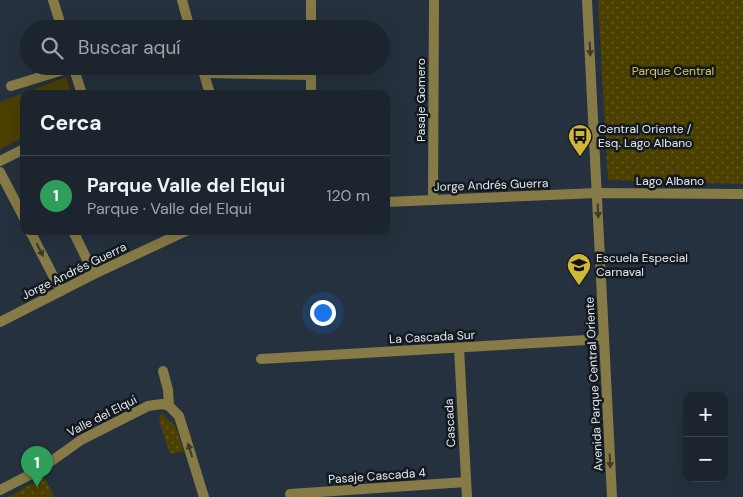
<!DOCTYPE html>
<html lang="es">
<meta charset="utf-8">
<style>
body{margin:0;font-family:"DM Sans",sans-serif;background:#29313a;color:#f1f3f6}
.controls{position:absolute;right:15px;bottom:15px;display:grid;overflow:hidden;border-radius:10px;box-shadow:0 5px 20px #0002}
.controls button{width:45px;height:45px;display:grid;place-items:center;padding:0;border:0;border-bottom:1px solid #3a424a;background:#1c252e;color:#f1f3f6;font:25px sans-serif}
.you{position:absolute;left:322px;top:312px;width:18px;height:18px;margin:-12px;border:4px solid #fff;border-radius:50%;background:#1a73e8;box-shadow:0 0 0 8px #1a73e833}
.badge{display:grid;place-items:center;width:32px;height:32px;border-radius:50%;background:#db2777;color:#fff;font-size:16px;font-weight:700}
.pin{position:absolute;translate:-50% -41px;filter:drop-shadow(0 1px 2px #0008)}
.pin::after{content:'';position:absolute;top:26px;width:18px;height:15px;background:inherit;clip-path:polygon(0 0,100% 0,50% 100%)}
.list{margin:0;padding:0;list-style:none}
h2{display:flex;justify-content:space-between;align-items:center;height:65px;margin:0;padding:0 20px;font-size:21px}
h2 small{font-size:16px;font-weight:400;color:#a0a5aa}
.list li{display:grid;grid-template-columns:32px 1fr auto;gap:15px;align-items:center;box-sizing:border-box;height:80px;padding:0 20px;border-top:1px solid #3a424a}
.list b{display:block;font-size:19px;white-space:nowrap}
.list p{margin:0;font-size:16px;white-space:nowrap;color:#a0a5aa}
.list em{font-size:16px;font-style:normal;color:#a0a5aa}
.icon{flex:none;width:28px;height:28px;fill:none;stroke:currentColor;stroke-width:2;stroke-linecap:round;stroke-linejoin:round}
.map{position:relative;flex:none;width:743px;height:497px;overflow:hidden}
.search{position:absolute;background:#1c252e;box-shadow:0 5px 20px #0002;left:20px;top:20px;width:370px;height:55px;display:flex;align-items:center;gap:12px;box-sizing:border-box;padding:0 18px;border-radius:28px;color:#a0a5aa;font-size:19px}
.panel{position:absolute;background:#1c252e;box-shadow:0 5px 20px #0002;left:20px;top:90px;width:370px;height:145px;border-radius:10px}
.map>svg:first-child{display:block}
</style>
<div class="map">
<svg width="743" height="497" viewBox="0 0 743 497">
<defs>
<pattern id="park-dots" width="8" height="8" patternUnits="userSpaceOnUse" patternTransform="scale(1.25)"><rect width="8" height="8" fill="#4b4000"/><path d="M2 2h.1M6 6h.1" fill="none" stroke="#655c26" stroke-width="1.8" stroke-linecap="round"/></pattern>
</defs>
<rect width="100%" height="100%" fill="#25313e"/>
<!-- grass -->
<polygon fill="#4b4000" points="66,77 72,94 24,94 24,136 0,150 0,102"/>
<!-- park -->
<g fill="url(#park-dots)">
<polygon points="598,0 743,0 743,184 608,180"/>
<polygon points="161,413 175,426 184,451 170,454 159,420"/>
<polygon points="44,477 54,497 8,497"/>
</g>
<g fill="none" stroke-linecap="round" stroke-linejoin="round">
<!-- minor -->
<g stroke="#867b46" stroke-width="10">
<polyline points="53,0 62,29"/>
<polyline points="182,0 190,29"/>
<polyline points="311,29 311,0"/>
<polyline points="73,66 82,94"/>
<polyline points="202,67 210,94"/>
<polyline points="204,73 311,75"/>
<polyline points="11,86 73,67"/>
<polyline points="311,94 311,66"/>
<polyline points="0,161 24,149"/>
<polyline points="0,172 24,218"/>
<polyline points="433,200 434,0"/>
<polyline points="386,202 597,193 743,194"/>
<polyline points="30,231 61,291"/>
<polyline points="73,231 94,274"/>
<polyline points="0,322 94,274 186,231"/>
<polyline points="459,348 467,497"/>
<polyline points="261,359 604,339"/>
<polyline points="163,371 168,390 169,406"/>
<polyline points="0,490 39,470 81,440 148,406 162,404 169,406 179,416 204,497"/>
<polyline points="290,494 466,482"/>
</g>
<!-- tertiary -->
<polyline stroke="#867b46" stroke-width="10" points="587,0 612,497"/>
</g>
<!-- one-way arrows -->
<defs><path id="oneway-solid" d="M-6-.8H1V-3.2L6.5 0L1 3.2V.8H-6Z" transform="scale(1.25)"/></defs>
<g fill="#3b3b2c">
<use href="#oneway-solid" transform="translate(590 49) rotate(87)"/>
<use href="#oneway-solid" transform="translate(598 211) rotate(87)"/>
<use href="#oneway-solid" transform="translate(40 250) rotate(63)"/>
<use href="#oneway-solid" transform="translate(190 450) rotate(-107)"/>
<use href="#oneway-solid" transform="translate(610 461) rotate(87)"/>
</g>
<!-- icons -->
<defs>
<g id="bus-pin" transform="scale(1.25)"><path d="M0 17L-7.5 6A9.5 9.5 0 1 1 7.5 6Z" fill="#d0b736" stroke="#13191e"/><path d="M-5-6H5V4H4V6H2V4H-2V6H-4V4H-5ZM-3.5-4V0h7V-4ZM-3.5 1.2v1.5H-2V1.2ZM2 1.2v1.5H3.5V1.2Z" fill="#111"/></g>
<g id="school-pin" transform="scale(1.25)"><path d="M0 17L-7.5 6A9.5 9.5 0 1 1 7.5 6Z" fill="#d0b736" stroke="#13191e"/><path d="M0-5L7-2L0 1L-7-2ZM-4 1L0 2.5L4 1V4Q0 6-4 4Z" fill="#111"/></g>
</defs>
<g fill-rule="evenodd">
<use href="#bus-pin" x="580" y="136"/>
<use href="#school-pin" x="579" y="265"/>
</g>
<g text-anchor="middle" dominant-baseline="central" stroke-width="5" stroke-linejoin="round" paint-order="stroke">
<!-- park labels -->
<g font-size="12" fill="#dac454" stroke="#13191e">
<text x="673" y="71">Parque Central</text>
</g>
<!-- street labels -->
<g font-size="12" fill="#e2eaf2" stroke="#13191e">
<text transform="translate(421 100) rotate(-90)">Pasaje Gomero</text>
<text x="670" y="181">Lago Albano</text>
<text transform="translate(491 185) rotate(-2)">Jorge Andrés Guerra</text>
<text transform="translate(74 271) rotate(-26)">Jorge Andrés Guerra</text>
<text transform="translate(432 337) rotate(-3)">La Cascada Sur</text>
<text transform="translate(594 384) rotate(-93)">Avenida Parque Central Oriente</text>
<text transform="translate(102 416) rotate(-27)">Valle del Elqui</text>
<text transform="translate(450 423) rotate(-93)">Cascada</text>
<text transform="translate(377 476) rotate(-4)">Pasaje Cascada 4</text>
</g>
<!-- poi labels -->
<g font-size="12" fill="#e2eaf2" stroke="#13191e" text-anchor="start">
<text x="598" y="129">Central Oriente /<tspan x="598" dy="14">Esq. Lago Albano</tspan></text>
<text x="596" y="258">Escuela Especial<tspan x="596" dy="14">Carnaval</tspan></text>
</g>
</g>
</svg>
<div class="controls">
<button>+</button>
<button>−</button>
</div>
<div class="you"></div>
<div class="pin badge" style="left:37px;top:487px;background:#2e9e5b">1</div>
<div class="search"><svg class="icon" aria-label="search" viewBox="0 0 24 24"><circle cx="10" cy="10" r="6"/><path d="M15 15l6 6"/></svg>Buscar aquí</div>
<section class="panel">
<h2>Cerca<small></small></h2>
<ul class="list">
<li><span class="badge" style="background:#2e9e5b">1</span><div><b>Parque Valle del Elqui</b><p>Parque · Valle del Elqui</p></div><em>120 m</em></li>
</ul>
</section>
</div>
